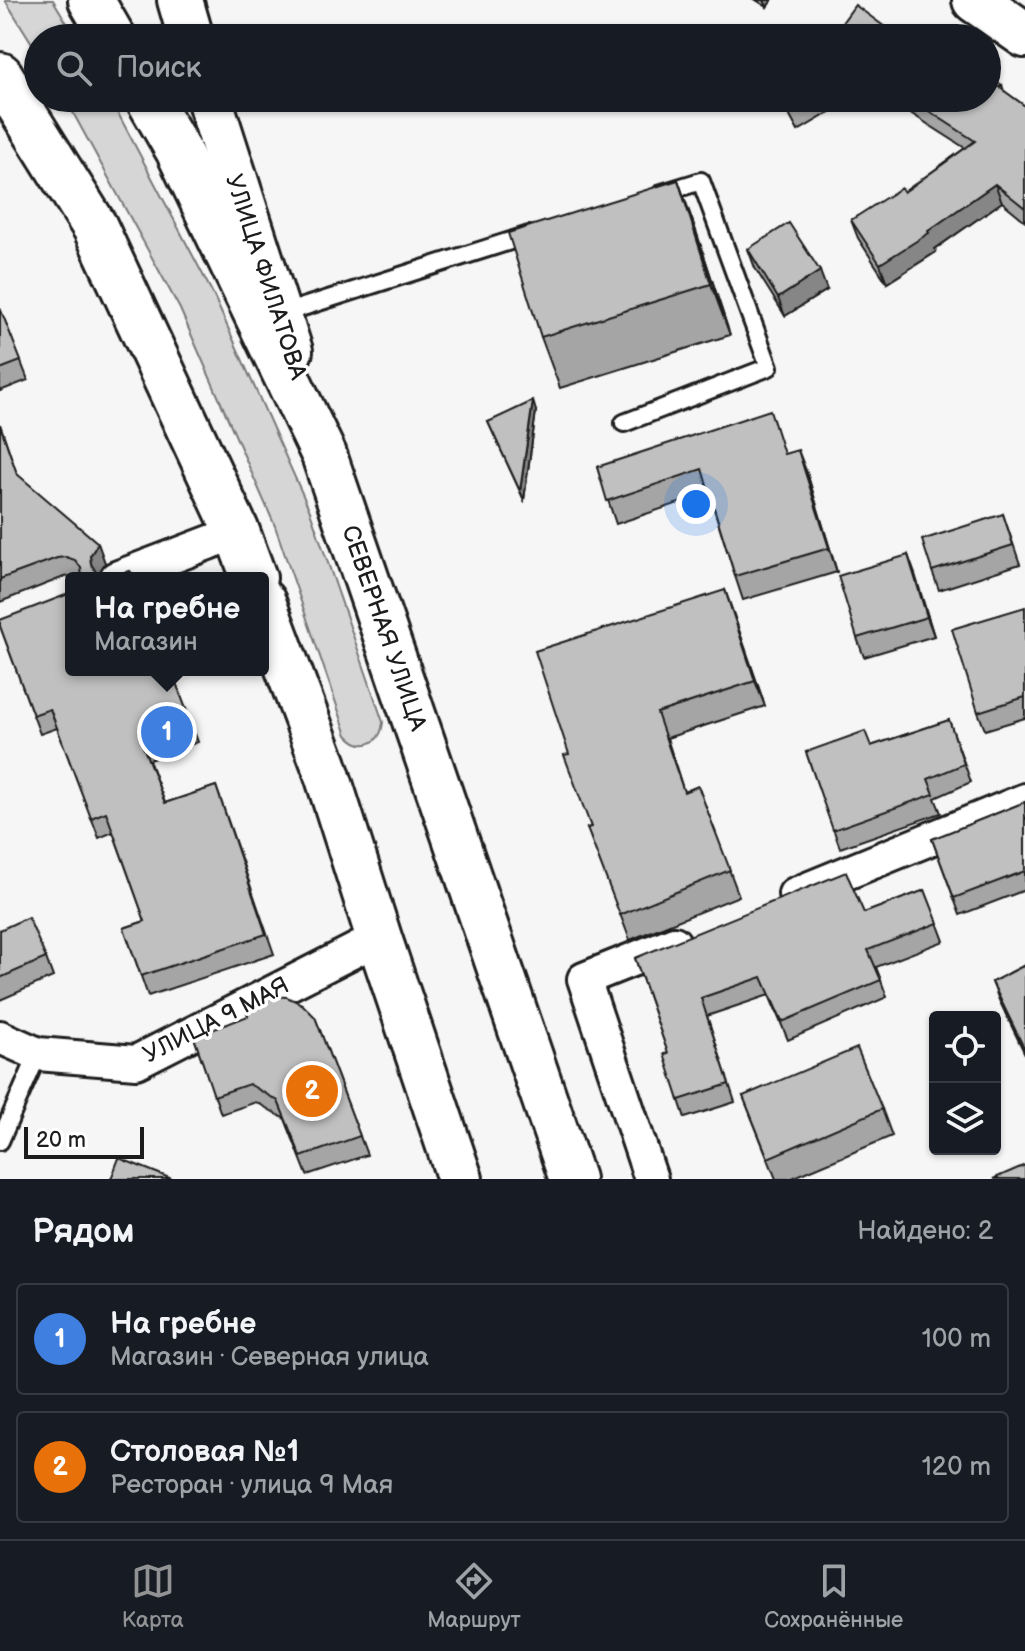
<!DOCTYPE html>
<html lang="ru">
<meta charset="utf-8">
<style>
body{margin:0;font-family:"Balsamiq Sans",sans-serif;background:#20242c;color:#f1f3f6}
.controls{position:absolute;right:24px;bottom:24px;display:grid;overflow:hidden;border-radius:8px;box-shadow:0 2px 6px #0004}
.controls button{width:72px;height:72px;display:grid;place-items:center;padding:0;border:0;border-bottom:2px solid #363941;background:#171b24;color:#f1f3f6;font:40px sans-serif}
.scale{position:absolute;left:24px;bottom:20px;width:120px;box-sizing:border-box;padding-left:8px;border:4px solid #1c1c1c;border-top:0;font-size:22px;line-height:28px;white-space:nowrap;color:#1c1c1c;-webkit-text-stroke:6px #fff;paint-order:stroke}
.you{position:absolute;left:696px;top:504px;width:28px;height:28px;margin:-20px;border:6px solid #fff;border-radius:50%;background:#1a73e8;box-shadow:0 0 0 12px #1a73e833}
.badge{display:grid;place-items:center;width:52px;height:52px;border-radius:50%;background:#919294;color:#fff;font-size:26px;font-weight:700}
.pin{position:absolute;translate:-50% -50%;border:4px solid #fff;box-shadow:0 2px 8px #0006}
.popup{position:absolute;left:65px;top:572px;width:204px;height:104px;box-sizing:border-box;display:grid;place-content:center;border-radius:8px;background:#171b24;filter:drop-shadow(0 2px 6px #0005);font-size:26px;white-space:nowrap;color:#9ea1a6}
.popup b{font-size:30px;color:#f1f3f6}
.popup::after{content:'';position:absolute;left:50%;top:100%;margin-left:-16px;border:16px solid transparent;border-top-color:#171b24}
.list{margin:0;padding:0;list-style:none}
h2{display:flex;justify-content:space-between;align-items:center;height:104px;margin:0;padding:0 32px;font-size:34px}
h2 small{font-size:26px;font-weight:400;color:#9ea1a6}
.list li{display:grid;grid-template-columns:52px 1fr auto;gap:24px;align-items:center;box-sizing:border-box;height:112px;margin:0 16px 16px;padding:0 16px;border:2px solid #363941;border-radius:8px}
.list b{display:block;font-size:30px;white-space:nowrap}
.list p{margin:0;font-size:26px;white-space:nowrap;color:#9ea1a6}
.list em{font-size:26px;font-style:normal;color:#9ea1a6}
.icon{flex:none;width:44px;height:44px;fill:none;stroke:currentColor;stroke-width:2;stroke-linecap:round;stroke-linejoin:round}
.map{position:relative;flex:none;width:1025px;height:1179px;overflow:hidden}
.search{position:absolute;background:#171b24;box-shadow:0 2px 6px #0004;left:24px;right:24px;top:24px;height:88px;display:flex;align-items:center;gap:20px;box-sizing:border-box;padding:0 28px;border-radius:44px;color:#9ea1a6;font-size:30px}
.sheet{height:360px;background:#171b24}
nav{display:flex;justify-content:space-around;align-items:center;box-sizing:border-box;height:112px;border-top:2px solid #363941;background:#171b24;font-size:22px;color:#9ea1a6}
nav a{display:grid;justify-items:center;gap:4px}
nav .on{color:#919294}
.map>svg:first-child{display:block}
</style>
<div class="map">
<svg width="1025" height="1179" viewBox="0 0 1025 1179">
<rect width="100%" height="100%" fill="#f6f6f6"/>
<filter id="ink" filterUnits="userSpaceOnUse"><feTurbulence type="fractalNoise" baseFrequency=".0125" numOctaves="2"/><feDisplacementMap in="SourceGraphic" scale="16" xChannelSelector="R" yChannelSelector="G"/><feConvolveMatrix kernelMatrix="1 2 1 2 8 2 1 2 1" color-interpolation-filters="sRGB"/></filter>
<g filter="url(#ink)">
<!-- green -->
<g fill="#d6d6d6" stroke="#797979" stroke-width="2">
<polygon points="5,0 53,0 76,38 38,38 38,53"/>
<path d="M 65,98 L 110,98 L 212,292 L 310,511 L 383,722 C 381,744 362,752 347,735 L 275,526 L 180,309 Z"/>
</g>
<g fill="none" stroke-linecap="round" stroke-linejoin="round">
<!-- service casing -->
<g stroke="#1c1c1c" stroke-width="22">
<g id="service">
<polyline points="281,314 529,235"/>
<polyline points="624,423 769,367 701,181 662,193"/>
<polyline points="0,1141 38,1054"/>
</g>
</g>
<!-- minor casing -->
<g stroke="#1c1c1c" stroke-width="38">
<g id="minor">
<polyline points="116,578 237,532"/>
<polyline points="795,894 1025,800"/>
<polyline points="0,1037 38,1054 136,1062 379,938"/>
<polyline points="651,1179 584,979 674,943"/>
</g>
</g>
<!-- secondary casing -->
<g stroke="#1c1c1c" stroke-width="50">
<g id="secondary">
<polyline points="180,0 191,38"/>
<polyline points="975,0 1025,35"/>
<polyline points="209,98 290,351"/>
</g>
</g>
<!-- primary casing -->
<g stroke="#1c1c1c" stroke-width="50">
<g id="primary">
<polyline points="91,0 113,38"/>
<polyline points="0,75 95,227 237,532 254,578"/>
<polyline points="148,98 178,150 324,455 572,1179"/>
<polyline points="263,602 324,765 379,938 460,1179"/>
</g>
</g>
<!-- service -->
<use href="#service" stroke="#fff" stroke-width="16"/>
<!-- minor -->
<use href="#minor" stroke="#fff" stroke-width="32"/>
<!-- secondary -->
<use href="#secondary" stroke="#fff" stroke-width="44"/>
<!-- primary -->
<use href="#primary" stroke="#fff" stroke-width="44"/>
</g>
<!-- wall -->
<g fill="#a5a5a5" stroke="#1c1c1c" stroke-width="2">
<polygon points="756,0 772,0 767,7"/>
<polygon points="1002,85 1004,91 1025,106 1025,221 1002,202 935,249 936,252 887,283 858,238 851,220 904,192 965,148 887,98 987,98"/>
<polygon points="780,98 854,98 798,131"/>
<polygon points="678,180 696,231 730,335 560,388 541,337"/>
<polygon points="748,249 827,290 785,316 755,268"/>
<polygon points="0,308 28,380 0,391"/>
<polygon points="536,411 524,500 488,422"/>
<polygon points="0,424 17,474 105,563 99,574 107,577 136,578 78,578 73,576 64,577 0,602"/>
<polygon points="785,454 807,473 837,572 743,600 735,576 709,493 616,524 597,467"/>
<polygon points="1003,514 1020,564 939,590 932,571"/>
<polygon points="908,555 934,636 864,657 857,638"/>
<polygon points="725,590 765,706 667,738 684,792 698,786 739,896 630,940 587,828 591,827 569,754"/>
<polygon points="1025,607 1025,718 985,730 978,712"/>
<polygon points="0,626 171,670 198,742 149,760 165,803 216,786 274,954 148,996 124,928 145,921 113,832 99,838 57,728 40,734"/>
<polygon points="949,720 971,782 935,798 941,813 840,848 806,752 871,746"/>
<polygon points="1025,802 1025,890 960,915 932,839"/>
<polygon points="925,890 944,941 876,967 887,997 788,1040 769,995 707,1016 735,1102 685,1118 679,1100 668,1053 635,958 864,913"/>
<polygon points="0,930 46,958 53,977 0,1000"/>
<polygon points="1025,965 1025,1054 999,1000 992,982"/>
<polygon points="315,1017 367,1155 307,1175 285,1119 256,1102 221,1114 194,1037"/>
<polygon points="743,1096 882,1109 892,1136 790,1179 776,1179"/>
</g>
<!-- shaded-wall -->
<g fill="#868686" stroke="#1c1c1c" stroke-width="2">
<polygon points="764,0 772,0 767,7"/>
<polygon points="678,180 696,231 730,335 711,284"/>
<polygon points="995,184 1002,202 935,249 936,252 887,283 880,264"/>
<polygon points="820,271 827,290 785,316 778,298"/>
<polygon points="533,401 536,411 524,500 520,491"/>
<polygon points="798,450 807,473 837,572 829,548"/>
<polygon points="98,543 105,563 97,576 91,564 90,556"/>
<polygon points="908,555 915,574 934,636 927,617"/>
<polygon points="725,590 734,615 765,706 755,681"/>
</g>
<!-- building -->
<g fill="#c0c0c0" stroke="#1c1c1c" stroke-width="2">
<polygon points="855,5 900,38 831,38"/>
<polygon points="987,76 1002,85 999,87 1025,106 1025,208 995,184 928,231 929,233 880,264 851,220 901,188 904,192 975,141 909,98 987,98"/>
<polygon points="784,98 815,98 791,112"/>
<polygon points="678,180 711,284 541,337 508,233"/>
<polygon points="789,223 820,271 778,298 748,249"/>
<polygon points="0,308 21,361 0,369"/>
<polygon points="533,401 520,491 488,422"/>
<polygon points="770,410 784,454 798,450 829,548 735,576 702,469 607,501 597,467"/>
<polygon points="0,425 17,474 98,543 90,556 91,564 96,572 107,577 130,571 136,578 82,578 81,568 75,560 66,557 57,558 0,579"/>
<polygon points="1003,514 1013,545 932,571 922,540"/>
<polygon points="908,555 927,617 857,638 838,576"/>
<polygon points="725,590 755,681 657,713 684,792 698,786 730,870 620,915 587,828 591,827 564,755 569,754 535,651"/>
<polygon points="71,593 71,670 171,670 191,722 141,741 165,803 216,786 266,934 141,976 124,928 145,921 106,812 91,818 50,709 33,715 0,626 0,620"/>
<polygon points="1025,607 1025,697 978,712 952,629"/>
<polygon points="949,720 964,764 928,779 934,794 833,830 806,752 865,731 871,746"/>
<polygon points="1025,802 1025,871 954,898 932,839"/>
<polygon points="846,872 864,913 925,890 938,923 868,950 881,980 782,1022 762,977 701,998 729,1084 679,1100 664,1054 668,1053 635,958"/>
<polygon points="28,917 46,958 0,978 0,930"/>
<polygon points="1025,965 1025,1050 992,982"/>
<polygon points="271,996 287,997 302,1004 315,1017 360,1136 301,1157 278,1101 249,1084 214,1096 194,1037 248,1016 245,1006"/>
<polygon points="857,1048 882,1109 768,1158 743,1096"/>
<polygon points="119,1158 172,1179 111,1179"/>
<polygon points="1025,1165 1025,1179 993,1179"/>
</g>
</g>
<g text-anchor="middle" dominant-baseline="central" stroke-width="7" stroke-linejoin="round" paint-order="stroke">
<!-- street labels -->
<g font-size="24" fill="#1c1c1c" stroke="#fff">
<text transform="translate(266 277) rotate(72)">УЛИЦА ФИЛАТОВА</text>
<text transform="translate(384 628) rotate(71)">СЕВЕРНАЯ УЛИЦА</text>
<text transform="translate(216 1020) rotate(-27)">УЛИЦА 9 МАЯ</text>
</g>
</g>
</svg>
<div class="controls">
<button><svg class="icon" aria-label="locate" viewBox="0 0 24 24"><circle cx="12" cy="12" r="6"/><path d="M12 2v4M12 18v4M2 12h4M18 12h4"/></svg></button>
<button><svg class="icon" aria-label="layers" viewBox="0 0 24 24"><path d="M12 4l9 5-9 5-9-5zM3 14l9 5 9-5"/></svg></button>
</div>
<div class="scale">20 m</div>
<div class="you"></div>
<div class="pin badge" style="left:167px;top:732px;background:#3f7fe0">1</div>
<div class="popup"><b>На гребне</b>Магазин</div>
<div class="pin badge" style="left:312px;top:1091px;background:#e8710a">2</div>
<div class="search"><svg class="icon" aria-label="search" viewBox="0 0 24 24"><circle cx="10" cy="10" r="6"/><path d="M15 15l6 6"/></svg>Поиск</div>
</div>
<section class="sheet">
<h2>Рядом<small>Найдено: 2</small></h2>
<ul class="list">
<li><span class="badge" style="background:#3f7fe0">1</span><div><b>На гребне</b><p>Магазин · Северная улица</p></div><em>100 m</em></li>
<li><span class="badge" style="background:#e8710a">2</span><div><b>Столовая №1</b><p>Ресторан · улица 9 Мая</p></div><em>120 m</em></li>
</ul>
</section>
<nav>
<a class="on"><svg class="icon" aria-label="map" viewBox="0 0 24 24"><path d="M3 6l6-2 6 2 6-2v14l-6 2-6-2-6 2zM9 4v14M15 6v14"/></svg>Карта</a>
<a><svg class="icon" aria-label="directions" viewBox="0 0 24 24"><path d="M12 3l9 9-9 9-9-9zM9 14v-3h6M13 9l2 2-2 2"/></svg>Маршрут</a>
<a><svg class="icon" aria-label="saved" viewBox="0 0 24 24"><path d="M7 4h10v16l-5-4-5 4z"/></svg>Сохранённые</a>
</nav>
